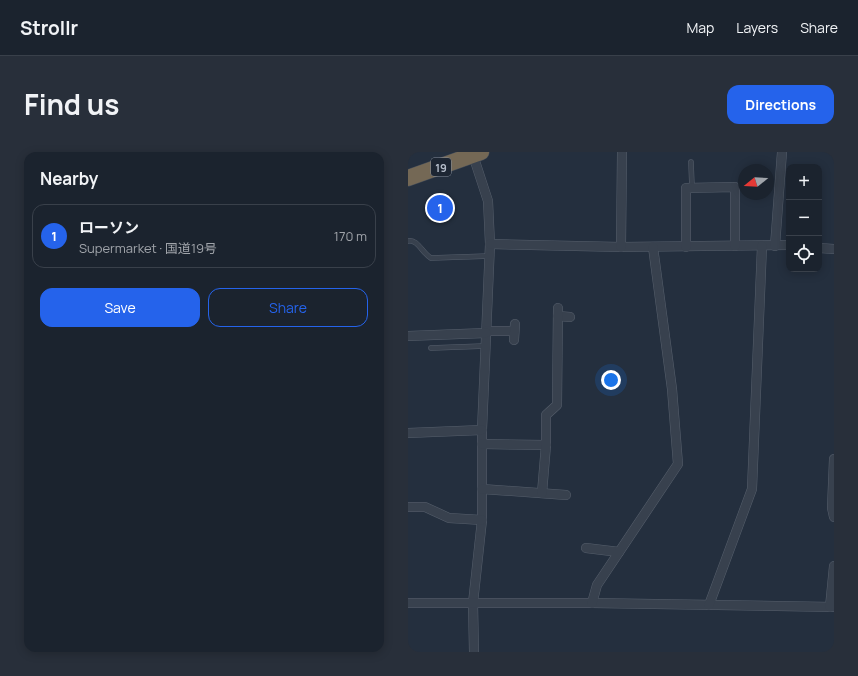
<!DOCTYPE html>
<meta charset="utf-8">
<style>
body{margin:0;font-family:Manrope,"Noto Sans JP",sans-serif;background:#282f3a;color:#f1f3f6}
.controls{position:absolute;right:12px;top:12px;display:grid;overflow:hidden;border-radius:8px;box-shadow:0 2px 10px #0003}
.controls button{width:36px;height:36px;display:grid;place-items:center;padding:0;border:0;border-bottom:1px solid #39404a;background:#1b232e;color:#f1f3f6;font:20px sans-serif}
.compass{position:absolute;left:330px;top:12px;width:36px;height:36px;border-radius:50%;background:#1b232e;box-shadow:0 2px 10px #0003;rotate:252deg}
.you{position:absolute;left:203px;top:228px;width:14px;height:14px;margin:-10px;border:3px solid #fff;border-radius:50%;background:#1a73e8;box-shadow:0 0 0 6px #1a73e833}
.badge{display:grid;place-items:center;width:26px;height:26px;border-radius:50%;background:#2563eb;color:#fff;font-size:13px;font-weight:700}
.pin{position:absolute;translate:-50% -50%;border:2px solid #fff;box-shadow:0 1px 4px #0006}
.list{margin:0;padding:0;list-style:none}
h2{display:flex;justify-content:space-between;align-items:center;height:52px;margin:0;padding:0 16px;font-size:17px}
h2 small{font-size:13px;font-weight:400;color:#a0a4aa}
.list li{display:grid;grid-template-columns:26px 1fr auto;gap:12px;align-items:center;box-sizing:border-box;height:64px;margin:0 8px 8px;padding:0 8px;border:1px solid #39404a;border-radius:12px}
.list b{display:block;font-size:15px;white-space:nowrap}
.list p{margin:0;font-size:13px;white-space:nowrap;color:#a0a4aa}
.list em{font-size:13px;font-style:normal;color:#a0a4aa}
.actions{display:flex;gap:8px;padding:12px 16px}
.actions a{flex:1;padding:9px 0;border:1px solid #2563eb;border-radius:12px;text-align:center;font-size:14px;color:#2563eb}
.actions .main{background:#2563eb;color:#fff}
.icon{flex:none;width:22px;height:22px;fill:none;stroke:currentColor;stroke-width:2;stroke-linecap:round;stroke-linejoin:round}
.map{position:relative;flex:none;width:426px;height:500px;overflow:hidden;border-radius:12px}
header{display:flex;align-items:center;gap:24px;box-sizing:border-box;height:56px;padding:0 20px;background:#1b232e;border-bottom:1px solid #39404a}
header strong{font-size:19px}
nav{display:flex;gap:22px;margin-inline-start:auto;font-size:14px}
.intro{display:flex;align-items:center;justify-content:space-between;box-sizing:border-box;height:96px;padding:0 24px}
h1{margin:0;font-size:28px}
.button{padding:10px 18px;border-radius:12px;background:#2563eb;color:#fff;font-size:14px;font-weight:700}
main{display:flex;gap:24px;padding:0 24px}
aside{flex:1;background:#1b232e;border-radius:12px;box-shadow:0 2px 10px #0003}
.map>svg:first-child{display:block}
</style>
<header>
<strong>Strollr</strong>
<nav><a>Map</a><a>Layers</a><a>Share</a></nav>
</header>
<div class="intro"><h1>Find us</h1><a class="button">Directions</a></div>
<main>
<aside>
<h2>Nearby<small></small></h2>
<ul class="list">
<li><span class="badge">1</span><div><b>ローソン</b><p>Supermarket · 国道19号</p></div><em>170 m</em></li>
</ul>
<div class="actions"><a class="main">Save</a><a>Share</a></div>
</aside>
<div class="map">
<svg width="426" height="500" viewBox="0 0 426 500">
<rect width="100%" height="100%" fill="#242f3e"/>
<!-- building -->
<polygon fill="#455162" stroke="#1f2835" points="41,42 47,58 26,65 21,51 24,50 24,48"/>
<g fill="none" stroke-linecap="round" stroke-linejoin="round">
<!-- lane casing -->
<g stroke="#565f6c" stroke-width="5.5">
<g id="lane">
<polyline points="283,10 284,36"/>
<path d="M 0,89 C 10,87 14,101 23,106 L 82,104"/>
<polyline points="23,196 77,194"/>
</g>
</g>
<!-- street casing -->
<g stroke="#565f6c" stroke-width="10">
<g id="street">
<polyline points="64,0 80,49 82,92 74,278 74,368 65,451 66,500"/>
<polyline points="82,92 213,95 381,93"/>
<polyline points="367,94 374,0"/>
<polyline points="213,95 214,0"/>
<polyline points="278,95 278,36 327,35 327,94"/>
<polyline points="411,96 426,97"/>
<polyline points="150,164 162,165"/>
<polyline points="78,179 106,179"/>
<polyline points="0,184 78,181"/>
<polyline points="106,188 107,172"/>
<polyline points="0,281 74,278"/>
<polyline points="74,292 138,293"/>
<polyline points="426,307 424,356 426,365"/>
<polyline points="74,337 158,343"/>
<polyline points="134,341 138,293 138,263 149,253 150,156"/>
<polyline points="0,355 17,355 41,366 74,368"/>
<polyline points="178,396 211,400"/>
<polyline points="0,451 184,451 426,455"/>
<polyline points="184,451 189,433 270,312 264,237 245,95"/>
<polyline points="301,453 344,337 354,94"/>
<polyline points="422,455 426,414"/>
</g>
</g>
<!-- highway casing -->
<g stroke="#434c59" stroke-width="17">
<polyline id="highway" points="0,26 73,0"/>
</g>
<!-- lane -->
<use href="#lane" stroke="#38414e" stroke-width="4.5"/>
<!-- street -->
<use href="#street" stroke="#38414e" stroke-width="9"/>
<!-- highway -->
<use href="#highway" stroke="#746855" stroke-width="16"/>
</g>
<g text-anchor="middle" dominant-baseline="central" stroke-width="4" stroke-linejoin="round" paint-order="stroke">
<!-- shield labels -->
<rect fill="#1d2633" stroke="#878f9c" stroke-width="1" x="23" y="6" width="20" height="18" rx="3"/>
<g font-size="11" font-weight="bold" fill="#b4bcc9">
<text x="33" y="15">19</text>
</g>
</g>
</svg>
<div class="controls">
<button>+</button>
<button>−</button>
<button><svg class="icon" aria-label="locate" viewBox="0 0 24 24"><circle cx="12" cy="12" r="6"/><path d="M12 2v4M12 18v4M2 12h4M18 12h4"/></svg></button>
</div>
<svg class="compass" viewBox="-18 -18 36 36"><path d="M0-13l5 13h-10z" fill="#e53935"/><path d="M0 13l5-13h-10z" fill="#a0a4aa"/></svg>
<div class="you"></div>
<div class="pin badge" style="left:32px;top:56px">1</div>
</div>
</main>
